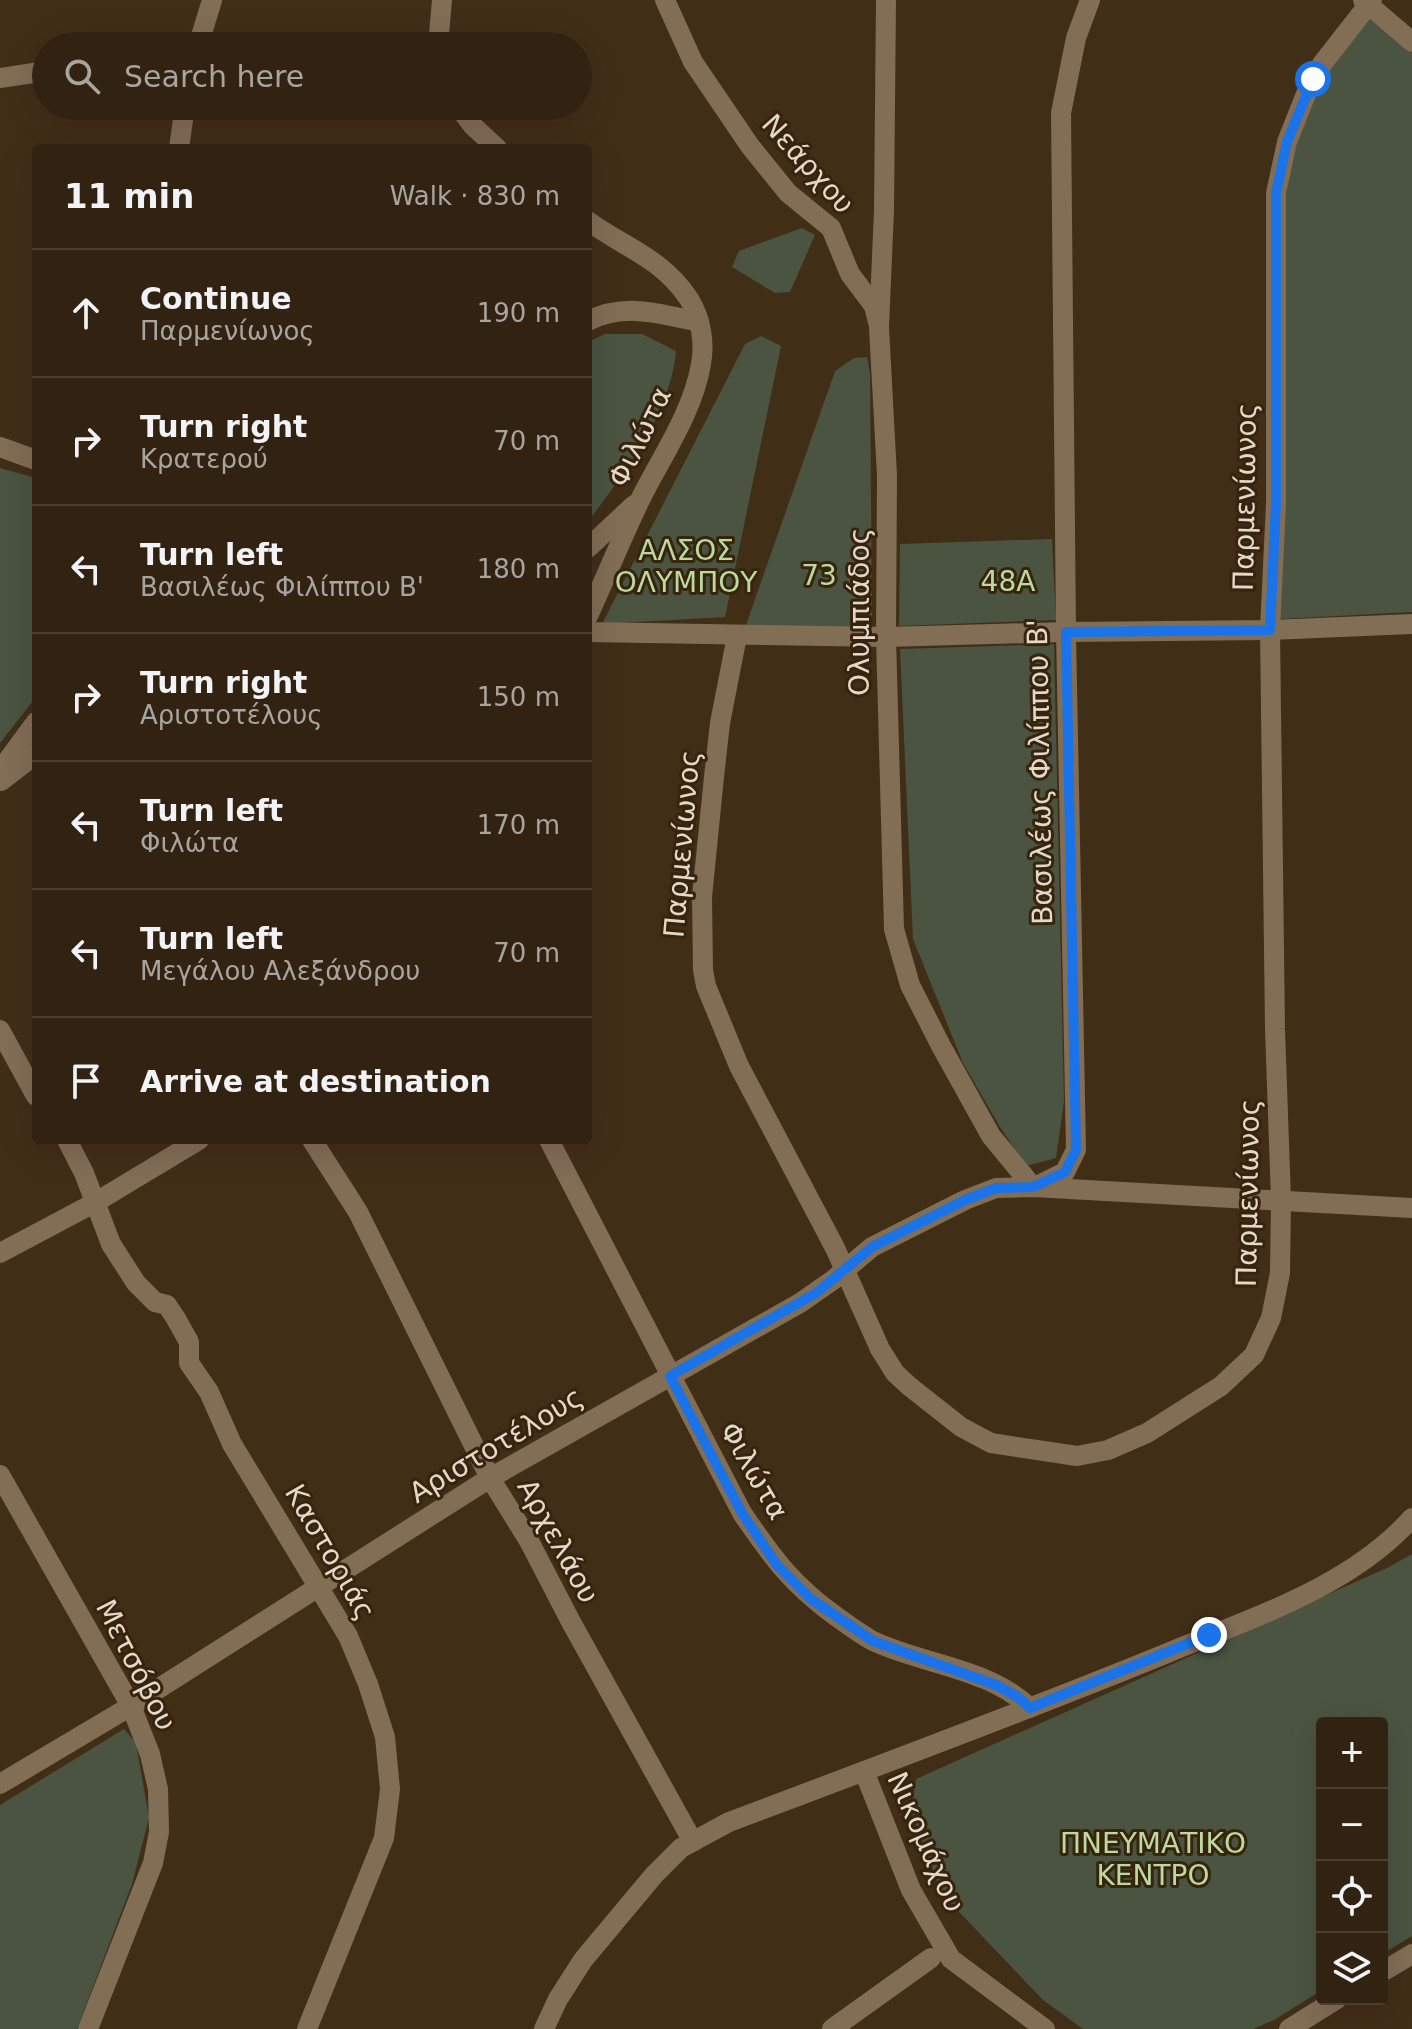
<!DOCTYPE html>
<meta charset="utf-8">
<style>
body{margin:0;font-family:"DejaVu Sans",sans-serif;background:#3d2f1f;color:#f1f3f6}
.controls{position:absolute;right:24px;bottom:24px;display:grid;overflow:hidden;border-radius:8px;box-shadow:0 8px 32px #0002}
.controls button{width:72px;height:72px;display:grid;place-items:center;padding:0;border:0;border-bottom:2px solid #4c3f31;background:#312211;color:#f1f3f6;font:40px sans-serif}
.stop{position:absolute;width:24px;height:24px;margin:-18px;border:6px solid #1a73e8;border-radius:50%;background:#fff}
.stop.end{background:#1a73e8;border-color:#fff;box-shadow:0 2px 8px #0008}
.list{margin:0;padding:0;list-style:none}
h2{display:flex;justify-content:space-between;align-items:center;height:104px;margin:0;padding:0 32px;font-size:34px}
h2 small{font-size:26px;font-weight:400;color:#a8a49f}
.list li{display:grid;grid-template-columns:52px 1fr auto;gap:24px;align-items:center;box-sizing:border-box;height:128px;padding:0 32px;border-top:2px solid #4c3f31}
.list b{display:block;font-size:30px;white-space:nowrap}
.list p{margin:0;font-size:26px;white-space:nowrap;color:#a8a49f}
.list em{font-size:26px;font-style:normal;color:#a8a49f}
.icon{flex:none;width:44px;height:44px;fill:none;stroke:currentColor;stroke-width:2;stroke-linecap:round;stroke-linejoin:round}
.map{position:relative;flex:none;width:1412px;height:2029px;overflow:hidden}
.search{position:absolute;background:#312211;box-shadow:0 8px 32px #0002;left:32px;top:32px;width:560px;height:88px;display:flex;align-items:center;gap:20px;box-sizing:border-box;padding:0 28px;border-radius:44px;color:#a8a49f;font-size:30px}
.panel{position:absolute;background:#312211;box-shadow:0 8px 32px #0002;left:32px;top:144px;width:560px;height:1000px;border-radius:8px}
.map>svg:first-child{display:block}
</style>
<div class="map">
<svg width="1412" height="2029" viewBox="0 0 1412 2029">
<rect width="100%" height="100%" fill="#412e17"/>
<!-- green -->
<g fill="#4a5441">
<path d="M 1369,16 L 1412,53 L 1412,612 L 1280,619 L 1283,211 C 1290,173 1296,133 1312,97 C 1324,67 1349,41 1369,16 Z"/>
<polygon points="802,228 815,235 790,292 775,293 732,267 739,251"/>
<path d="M 605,334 L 642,334 L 676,351 C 670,416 625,471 588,522 L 588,342 Z"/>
<polygon points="761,336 781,346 725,617 602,624 745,344"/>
<polygon points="867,357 870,373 872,619 860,628 746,625 835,371 854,358"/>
<polygon points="0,468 36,478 36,697 0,743"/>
<polygon points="1052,539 1056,620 899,626 900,544"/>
<polygon points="1054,644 1064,1101 1056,1158 1026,1166 1000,1127 963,1063 913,939 900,649"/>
<polygon points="1412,1554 1412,1936 1382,1954 1382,1723 1322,1723 1322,1990 1274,2020 1253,2029 1083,2029 1043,2000 942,1894 911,1811 916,1779 1389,1567"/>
<polygon points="124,1729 136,1743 149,1818 132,1884 77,2029 0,2029 0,1805"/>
</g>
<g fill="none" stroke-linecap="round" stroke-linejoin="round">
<!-- minor -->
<g stroke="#826d55" stroke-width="20">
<polyline points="665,0 693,62 750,146 788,193 831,228 850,274 874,306 878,322"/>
<polyline points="886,0 884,210 879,327 887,476 886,637 894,929 910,985 941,1046 991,1136 1033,1187"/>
<polyline points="1363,0 1412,42"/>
<polyline points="198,46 212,0"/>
<polyline points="438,46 442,0"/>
<polyline points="0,78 46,71"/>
<polyline points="458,106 473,126 497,148"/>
<polyline points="179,148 185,106"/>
<path d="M 588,221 C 625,248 662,258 689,299 C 701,318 705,342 701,364 C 693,412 662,456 641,498 C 622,537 606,577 588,616"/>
<path d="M 588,321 C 626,302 660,314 699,322"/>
<polyline points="0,447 36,460"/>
<polyline points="588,548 634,505"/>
<polyline points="588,632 886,637 1066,632 1270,630 1412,624"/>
<polyline points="737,636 720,723 714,777 702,897 703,970 706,986 739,1066 835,1248 880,1349 895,1373 909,1386 961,1427 991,1443 1077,1456 1108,1450 1147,1433 1221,1386 1254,1355 1271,1318 1280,1273 1281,1200 1275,1029 1270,630 1276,503 1276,193 1287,142 1306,94 1322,64 1372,0"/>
<polyline points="0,771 36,722"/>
<polyline points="1,781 36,754"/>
<polyline points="0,1030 36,1096"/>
<polyline points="67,1140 84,1173 111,1244 136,1283 155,1302 167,1305 175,1317 189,1342 189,1363 209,1392 232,1444 348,1636 368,1684 385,1737 390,1789 384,1838 307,2029"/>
<polyline points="312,1140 358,1212 490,1478 529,1541 571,1622 692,1840"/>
<path d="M 549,1140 L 742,1513 C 772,1557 792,1585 837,1617 C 848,1625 860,1634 873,1641 C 924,1665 989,1668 1030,1708"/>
<polyline points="1037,1186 1065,1172 1076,1150 1066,632 1061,113 1076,38 1090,0"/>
<polyline points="0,1253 96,1202 199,1140"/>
<polyline points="0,1475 131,1706 150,1754 158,1789 159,1832 153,1863 88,2029"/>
<polyline points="864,1771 911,1890 951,1959 1045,2029"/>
<polyline points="0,1784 131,1706 490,1478 800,1303 833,1280 872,1247 965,1200 996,1188 1033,1187 1412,1208"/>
<polyline points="1382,1972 1412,1954"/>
<path d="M 544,2029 L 558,1999 L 583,1960 L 654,1875 L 681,1848 L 729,1822 C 875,1767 1021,1713 1165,1654 C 1250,1618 1348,1589 1412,1518"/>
<polyline points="832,2029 931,1958"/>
<polyline points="1289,2029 1337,1999"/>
</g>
</g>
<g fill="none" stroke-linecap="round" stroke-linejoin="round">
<!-- route -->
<polyline stroke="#1a73e8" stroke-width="10" points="1209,1635 1030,1708 1018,1697 996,1685 873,1641 811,1599 777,1565 742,1513 670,1376 816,1293 872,1247 965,1200 996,1188 1033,1187 1065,1172 1076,1150 1066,632 1270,630 1276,503 1276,193 1287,142 1313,79"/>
</g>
<g text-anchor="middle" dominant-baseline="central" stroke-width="6" stroke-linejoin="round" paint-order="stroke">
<!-- street labels -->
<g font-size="28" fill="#e3d8ca" stroke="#36240d">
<text transform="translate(808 164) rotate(48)">Νεάρχου</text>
<text transform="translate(640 437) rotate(-64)">Φιλώτα</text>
<text transform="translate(1245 497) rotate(-89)">Παρμενίωνος</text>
<text transform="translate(859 612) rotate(-90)">Ολυμπιάδος</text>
<text transform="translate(1040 772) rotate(-91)">Βασιλέως Φιλίππου Β'</text>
<text transform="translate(682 844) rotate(-85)">Παρμενίωνος</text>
<text transform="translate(1248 1193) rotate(-89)">Παρμενίωνος</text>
<text transform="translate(496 1445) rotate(-31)">Αριστοτέλους</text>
<text transform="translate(754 1471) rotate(60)">Φιλώτα</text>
<text transform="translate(558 1541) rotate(61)">Αρχελάου</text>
<text transform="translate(330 1552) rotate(60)">Καστοριάς</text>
<text transform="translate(136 1665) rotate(63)">Μετσόβου</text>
<text transform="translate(926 1842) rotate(66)">Νικομάχου</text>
</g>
<!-- park labels -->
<g font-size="28" fill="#bcd9a0" stroke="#36240d">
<text x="686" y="550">ΑΛΣΟΣ<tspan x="686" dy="32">ΟΛΥΜΠΟΥ</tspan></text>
<text x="819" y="575">73</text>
<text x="1008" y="581">48Α</text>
<text x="1153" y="1843">ΠΝΕΥΜΑΤΙΚΟ<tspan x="1153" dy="32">ΚΕΝΤΡΟ</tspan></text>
</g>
</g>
</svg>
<div class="controls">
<button>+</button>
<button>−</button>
<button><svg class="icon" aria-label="locate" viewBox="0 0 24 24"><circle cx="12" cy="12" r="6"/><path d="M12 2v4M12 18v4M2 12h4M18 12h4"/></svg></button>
<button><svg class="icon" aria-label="layers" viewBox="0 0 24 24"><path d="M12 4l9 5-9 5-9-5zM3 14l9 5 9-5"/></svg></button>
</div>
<div class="stop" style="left:1313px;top:79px"></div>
<div class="stop end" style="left:1209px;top:1635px"></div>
<div class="search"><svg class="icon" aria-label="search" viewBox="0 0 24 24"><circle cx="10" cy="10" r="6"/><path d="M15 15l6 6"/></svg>Search here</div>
<section class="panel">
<h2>11 min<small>Walk · 830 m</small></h2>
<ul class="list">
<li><svg class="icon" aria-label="ahead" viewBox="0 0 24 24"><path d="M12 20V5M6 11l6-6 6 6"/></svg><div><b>Continue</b><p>Παρμενίωνος</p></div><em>190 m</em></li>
<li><svg class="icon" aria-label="right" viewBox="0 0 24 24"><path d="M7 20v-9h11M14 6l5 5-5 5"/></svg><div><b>Turn right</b><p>Κρατερού</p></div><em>70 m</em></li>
<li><svg class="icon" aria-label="left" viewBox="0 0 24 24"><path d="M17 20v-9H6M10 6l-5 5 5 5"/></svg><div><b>Turn left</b><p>Βασιλέως Φιλίππου Β'</p></div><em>180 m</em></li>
<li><svg class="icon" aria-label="right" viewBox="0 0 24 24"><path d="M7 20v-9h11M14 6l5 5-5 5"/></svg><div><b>Turn right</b><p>Αριστοτέλους</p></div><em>150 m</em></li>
<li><svg class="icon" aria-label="left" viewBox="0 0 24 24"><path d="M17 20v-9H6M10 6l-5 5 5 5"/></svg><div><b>Turn left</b><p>Φιλώτα</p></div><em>170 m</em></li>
<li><svg class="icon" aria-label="left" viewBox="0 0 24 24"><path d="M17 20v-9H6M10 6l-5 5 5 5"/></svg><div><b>Turn left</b><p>Μεγάλου Αλεξάνδρου</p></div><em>70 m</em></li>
<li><svg class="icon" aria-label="arrive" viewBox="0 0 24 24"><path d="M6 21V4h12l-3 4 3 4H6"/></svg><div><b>Arrive at destination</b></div></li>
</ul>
</section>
</div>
